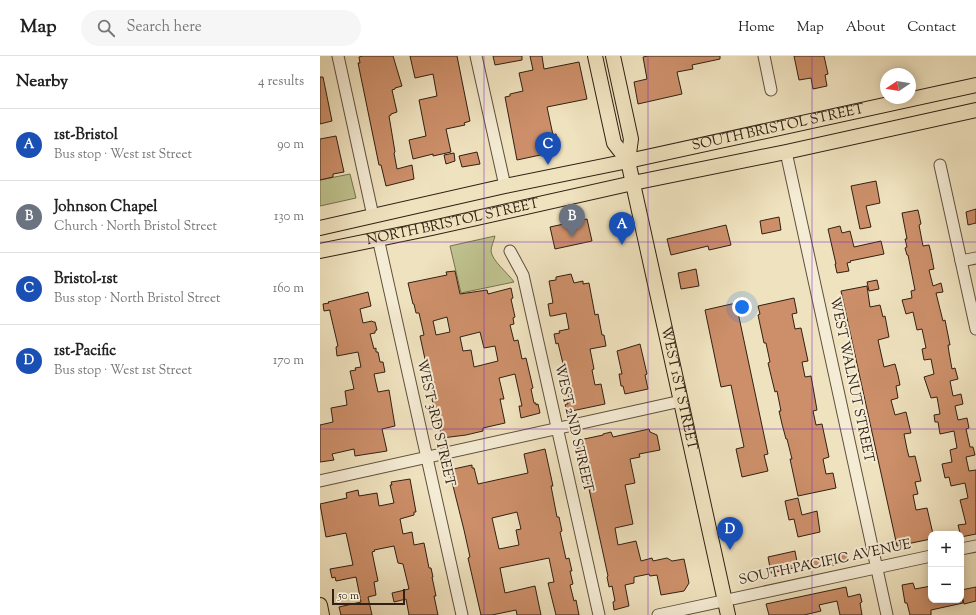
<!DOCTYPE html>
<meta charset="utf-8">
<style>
body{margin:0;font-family:"Sorts Mill Goudy",serif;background:#f6f6f6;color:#222}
.controls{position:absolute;right:12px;bottom:12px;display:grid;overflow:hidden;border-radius:8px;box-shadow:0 2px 10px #0003}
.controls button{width:36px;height:36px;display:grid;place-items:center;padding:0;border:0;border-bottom:1px solid #e0e0e0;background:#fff;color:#222;font:20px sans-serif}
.compass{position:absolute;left:560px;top:12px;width:36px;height:36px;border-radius:50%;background:#fff;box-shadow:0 2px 10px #0003;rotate:258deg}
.scale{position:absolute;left:12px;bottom:10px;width:73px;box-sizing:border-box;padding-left:4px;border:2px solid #312013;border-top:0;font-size:11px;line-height:14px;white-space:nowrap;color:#312013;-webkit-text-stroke:3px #f5ecd5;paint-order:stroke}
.you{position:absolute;left:422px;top:251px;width:14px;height:14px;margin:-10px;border:3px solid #fff;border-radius:50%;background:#1a73e8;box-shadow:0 0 0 6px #1a73e833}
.badge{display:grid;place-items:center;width:26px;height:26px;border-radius:50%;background:#7c3aed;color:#fff;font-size:13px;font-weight:700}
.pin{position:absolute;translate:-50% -33px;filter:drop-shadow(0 1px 2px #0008)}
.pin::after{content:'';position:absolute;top:21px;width:14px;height:12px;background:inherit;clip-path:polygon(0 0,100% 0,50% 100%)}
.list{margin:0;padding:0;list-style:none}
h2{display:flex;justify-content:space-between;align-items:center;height:52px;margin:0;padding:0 16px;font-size:17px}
h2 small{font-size:13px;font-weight:400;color:#767676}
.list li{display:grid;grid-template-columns:26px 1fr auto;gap:12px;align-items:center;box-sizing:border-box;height:72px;padding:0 16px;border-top:1px solid #e0e0e0}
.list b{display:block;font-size:15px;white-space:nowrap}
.list p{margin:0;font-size:13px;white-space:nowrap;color:#767676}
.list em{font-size:13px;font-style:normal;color:#767676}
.icon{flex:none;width:22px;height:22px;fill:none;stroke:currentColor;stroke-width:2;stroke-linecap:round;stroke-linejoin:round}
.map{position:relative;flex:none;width:656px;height:559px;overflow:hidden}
header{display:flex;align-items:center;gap:24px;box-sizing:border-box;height:56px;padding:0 20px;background:#fff;border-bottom:1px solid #e0e0e0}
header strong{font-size:19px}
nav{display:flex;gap:22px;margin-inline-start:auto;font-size:14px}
.search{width:280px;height:36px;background:#f6f6f6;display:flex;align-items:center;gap:10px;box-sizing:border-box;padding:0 14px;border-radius:22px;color:#767676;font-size:15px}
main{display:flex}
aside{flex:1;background:#fff}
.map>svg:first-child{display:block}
</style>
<header>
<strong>Map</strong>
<div class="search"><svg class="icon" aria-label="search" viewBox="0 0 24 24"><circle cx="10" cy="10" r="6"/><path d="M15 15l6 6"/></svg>Search here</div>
<nav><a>Home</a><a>Map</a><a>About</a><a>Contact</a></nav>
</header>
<main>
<aside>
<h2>Nearby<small>4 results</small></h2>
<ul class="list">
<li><span class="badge" style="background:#1a4fb4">A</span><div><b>1st-Bristol</b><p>Bus stop · West 1st Street</p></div><em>90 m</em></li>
<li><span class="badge" style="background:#6b7280">B</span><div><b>Johnson Chapel</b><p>Church · North Bristol Street</p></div><em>130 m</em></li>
<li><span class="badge" style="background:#1a4fb4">C</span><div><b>Bristol-1st</b><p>Bus stop · North Bristol Street</p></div><em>160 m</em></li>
<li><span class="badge" style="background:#1a4fb4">D</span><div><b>1st-Pacific</b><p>Bus stop · West 1st Street</p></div><em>170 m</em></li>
</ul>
</aside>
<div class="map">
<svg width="656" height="559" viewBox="0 0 656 559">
<rect width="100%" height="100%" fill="#efe2be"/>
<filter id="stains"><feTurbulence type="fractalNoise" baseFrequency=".005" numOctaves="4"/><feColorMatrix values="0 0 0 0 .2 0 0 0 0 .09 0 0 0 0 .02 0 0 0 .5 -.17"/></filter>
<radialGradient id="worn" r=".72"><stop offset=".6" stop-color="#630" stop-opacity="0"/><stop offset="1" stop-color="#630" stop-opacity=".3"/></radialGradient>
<!-- green -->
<g fill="#bec28e" stroke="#787150">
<polygon points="30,118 36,142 0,150 0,124"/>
<path d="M 175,180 C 174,185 171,190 171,195 C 172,205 188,217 194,226 L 141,237 L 130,190 Z"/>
</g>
<!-- building -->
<g fill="#cc8f69" stroke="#312013" fill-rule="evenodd">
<polygon points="43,0 73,0 82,30 75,32 75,33 72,34 77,56 71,58 71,59 69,60 75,96 74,97 77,113 92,109 94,123 66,130 61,109 59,109 38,7 40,7 39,1"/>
<polygon points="90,0 137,0 150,65 144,67 145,69 126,73 131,96 113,100 113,98 93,103 89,84 106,80 99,44 117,40 113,18 95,22"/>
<polygon points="173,0 202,0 202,4 175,9"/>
<polygon points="210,0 222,0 224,13 259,6 267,43 227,51 233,79 236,78 239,95 197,104 185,41 190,40 190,38 203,35 199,17 213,14"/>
<polygon points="328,0 400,0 400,3 372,9 373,13 357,16 362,38 318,48 314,26 327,23 323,1"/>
<polygon points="474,0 504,0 508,18 505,19 507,30 493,33 491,22 479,24"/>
<polygon points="0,21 3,21 12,65 0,68"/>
<polygon points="16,80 24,116 13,118 13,121 0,124 0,83"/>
<polygon points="157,96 160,108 142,111 139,100"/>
<polygon points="134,97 135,105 126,108 124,99"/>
<polygon points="556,125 560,147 546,150 551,171 540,173 531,130"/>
<polygon points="656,153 656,167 648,169 646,156"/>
<polygon points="598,154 601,168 599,169 603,190 609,189 611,197 614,213 609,214 613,230 621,227 623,236 616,237 623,265 625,264 630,289 628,289 629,296 632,313 635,312 638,323 630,325 633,340 641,338 643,348 635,350 638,364 647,362 649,372 646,373 650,391 653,391 655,399 646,401 649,415 656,414 656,478 641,481 638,469 646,468 640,444 648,442 645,427 631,430 629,421 625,422 622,408 632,406 630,394 637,392 634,375 620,378 618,366 615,366 614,359 620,358 617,341 611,342 604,321 614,318 611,303 604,304 602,293 606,292 602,273 597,274 593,256 586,258 582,244 592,242 591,235 595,234 588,199 587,199 585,192 587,191 585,183 587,183 582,157"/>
<polygon points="459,161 461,174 442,178 440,165"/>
<polygon points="267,163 272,185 235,193 230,171"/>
<polygon points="406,169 411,189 389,194 388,190 351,199 347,183"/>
<polygon points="520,170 522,177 530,175 534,191 561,185 564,198 530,205 531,206 527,207 529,215 517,217 515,208 516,208 508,173"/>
<polygon points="376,213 379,230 361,233 358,217"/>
<path d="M 135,215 L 140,238 L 167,234 L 168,238 L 191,232 L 193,242 L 191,243 L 195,261 L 193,262 L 194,268 L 190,269 L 194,285 L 198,284 L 202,303 L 206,302 L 213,332 L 211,333 L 214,347 L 216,347 L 216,349 L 218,348 L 220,357 L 201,362 L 199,350 L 202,350 L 195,318 L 179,322 L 184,343 L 180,343 L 185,367 L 163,372 L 163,375 L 146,379 L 122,382 L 117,361 L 116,362 L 112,343 L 113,343 L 111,331 L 100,280 L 104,279 L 99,257 L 96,257 L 94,248 L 93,248 L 88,227 L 127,219 L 126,216 ZM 127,261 L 130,276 L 116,279 L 113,265 ZM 160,276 L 164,292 L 175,290 L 178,305 L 154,311 L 151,294 L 143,295 L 140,281 Z"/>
<polygon points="251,218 254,227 263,225 263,228 269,227 275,259 278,258 282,279 284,279 286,290 270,293 274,313 272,314 275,329 281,328 285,348 247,356 245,348 248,348 247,343 249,343 245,323 246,323 245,316 238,287 236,288 234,278 240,277 239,275 249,273 246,257 232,260 230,260 228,248 233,247 229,225 236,224 236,221"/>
<polygon points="557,224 559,233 549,235 547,226"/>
<polygon points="547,230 550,251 560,249 563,261 565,260 569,281 558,284 564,311 575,308 578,319 580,329 576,330 578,342 571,344 575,359 586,356 591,377 584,378 587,393 589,401 595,400 601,425 595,426 598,438 593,439 596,454 607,452 613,478 611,478 611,483 577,490 521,235"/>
<polygon points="48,236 51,250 40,253 43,267 52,265 53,266 55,266 57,274 55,275 55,277 50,278 54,293 56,292 56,296 58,296 60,306 63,306 65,316 54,318 58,336 69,334 75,370 62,373 67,395 35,400 34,393 12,398 14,404 0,406 0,369 13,366 11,352 27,349 25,335 34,333 30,315 36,314 35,312 41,311 38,296 17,300 16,291 18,290 10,256 10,254 4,255 3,248 9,247 8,246"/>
<polygon points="474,242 477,257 472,258 475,273 481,272 488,305 482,306 485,321 491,320 497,354 493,355 496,369 502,368 509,401 503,403 506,418 513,417 516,432 478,440 470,403 472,403 467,383 466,383 462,368 459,355 461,355 457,335 455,336 448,307 450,306 446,287 444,287 438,259 440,258 438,250"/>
<polygon points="416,247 448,398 444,399 448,415 422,421 416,393 424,391 411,329 401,331 385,254"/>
<polygon points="320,288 327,318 325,319 328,333 305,338 303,330 301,330 299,318 302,318 297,295"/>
<polygon points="329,373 330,376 337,379 340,394 319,398 320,401 310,403 315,427 305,429 313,468 295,472 298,489 316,485 321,505 332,502 333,505 347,502 352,505 364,503 369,527 364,535 341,539 337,519 330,520 329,518 314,521 314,527 305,529 309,550 294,554 293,546 295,545 292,530 289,531 287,521 288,520 266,419 263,419 258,392 256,392 255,385 283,379 283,378 291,376 293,381"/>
<path d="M 225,393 L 233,430 L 231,430 L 237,461 L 239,461 L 242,475 L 240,476 L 246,503 L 249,502 L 252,515 L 250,515 L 253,528 L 250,529 L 254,545 L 256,544 L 259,559 L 236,559 L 228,527 L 234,526 L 229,502 L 180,512 L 185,537 L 215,530 L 221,559 L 197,559 L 196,554 L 172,559 L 161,559 L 148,502 L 150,501 L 144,474 L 129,414 L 152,409 L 152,412 L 154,412 L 158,428 L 208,417 L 204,398 ZM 197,456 L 201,473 L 196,474 L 199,489 L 179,493 L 172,462 Z"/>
<polygon points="90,423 96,456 94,456 94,459 80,463 83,478 92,476 94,489 104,487 109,512 111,512 113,521 112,521 116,540 114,540 118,559 89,559 86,543 74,546 72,537 89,533 83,508 78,507 74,490 54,494 55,495 52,496 58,525 54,526 56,539 48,541 52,559 21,559 19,551 41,546 36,521 16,525 15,521 12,522 10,513 33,509 26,477 6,481 0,448 27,442 26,437 38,434 39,440 57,437 59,450 74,447 70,429 72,429 71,426"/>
<polygon points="478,442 482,459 497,455 500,476 478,481 474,463 469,464 465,445"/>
<polygon points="475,495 478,511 451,517 448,501"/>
<polygon points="526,497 528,506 489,514 487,505"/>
<polygon points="593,527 595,533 611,530 611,544 643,544 643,547 611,554 611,559 590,559 587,547 585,547 582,529"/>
<polygon points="526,531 528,541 540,538 542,546 540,547 542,559 520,559 517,545 499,549 501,555 484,559 449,559 446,548"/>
<polygon points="656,531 656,545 644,548 641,534"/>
</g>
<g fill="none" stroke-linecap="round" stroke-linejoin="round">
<!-- minor casing -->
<g stroke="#60503e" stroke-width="13">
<g id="minor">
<polyline points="18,0 53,160"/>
<polyline points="156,0 185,130"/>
<polyline points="444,0 451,34"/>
<polyline points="466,96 567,559"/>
<polyline points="620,109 656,273"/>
<polyline points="58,182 142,559"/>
<polyline points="190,195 203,219 279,559"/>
<polyline points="641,205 656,202"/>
<polyline points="0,425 361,345"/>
<polyline points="641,493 656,490"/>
<polyline points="338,559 611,500"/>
</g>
</g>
<!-- major casing -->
<g stroke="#312013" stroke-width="16">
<g id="major">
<polyline points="275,0 294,87 308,105"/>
<path id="s1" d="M 293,0 L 311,83 L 308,105 L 408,559"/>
<path id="s2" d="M 0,172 L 185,130 L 308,105 L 656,29"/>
<path id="s3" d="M 0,195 L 112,172 L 313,127 L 466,96 L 656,54"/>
<polyline points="0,549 2,559"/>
</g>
</g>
<!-- minor -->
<use href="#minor" stroke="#f5ecd5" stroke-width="11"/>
<!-- major -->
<use href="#major" stroke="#efe2be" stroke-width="14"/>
</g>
<!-- grid -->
<path fill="none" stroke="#7b2cbf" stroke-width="1" stroke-opacity="0.55" d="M 164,0 L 164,559M 328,0 L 328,559M 492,0 L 492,559M 0,186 L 656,186M 0,373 L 656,373"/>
<g text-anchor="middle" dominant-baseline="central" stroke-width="4" stroke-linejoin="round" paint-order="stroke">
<!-- street labels -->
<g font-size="14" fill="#312013" stroke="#f5ecd5">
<text stroke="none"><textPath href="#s2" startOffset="469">SOUTH BRISTOL STREET</textPath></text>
<text stroke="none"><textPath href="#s3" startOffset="136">NORTH BRISTOL STREET</textPath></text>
<text transform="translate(531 324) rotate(78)">WEST WALNUT STREET</text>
<text stroke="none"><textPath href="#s1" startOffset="340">WEST 1ST STREET</textPath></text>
<text transform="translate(115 367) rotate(77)">WEST 3RD STREET</text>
<text transform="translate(253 372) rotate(77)">WEST 2ND STREET</text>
<text transform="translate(505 507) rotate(-12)">SOUTH PACIFIC AVENUE</text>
</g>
</g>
<rect width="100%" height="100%" filter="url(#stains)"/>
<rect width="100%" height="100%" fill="url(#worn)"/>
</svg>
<div class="controls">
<button>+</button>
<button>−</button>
</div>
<svg class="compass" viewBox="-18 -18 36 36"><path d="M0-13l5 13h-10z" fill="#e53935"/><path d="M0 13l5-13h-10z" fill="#767676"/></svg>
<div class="scale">50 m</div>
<div class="you"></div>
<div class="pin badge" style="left:302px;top:189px;background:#1a4fb4">A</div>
<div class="pin badge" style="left:252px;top:181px;background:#6b7280">B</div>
<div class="pin badge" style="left:228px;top:109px;background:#1a4fb4">C</div>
<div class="pin badge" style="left:410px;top:494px;background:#1a4fb4">D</div>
</div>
</main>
